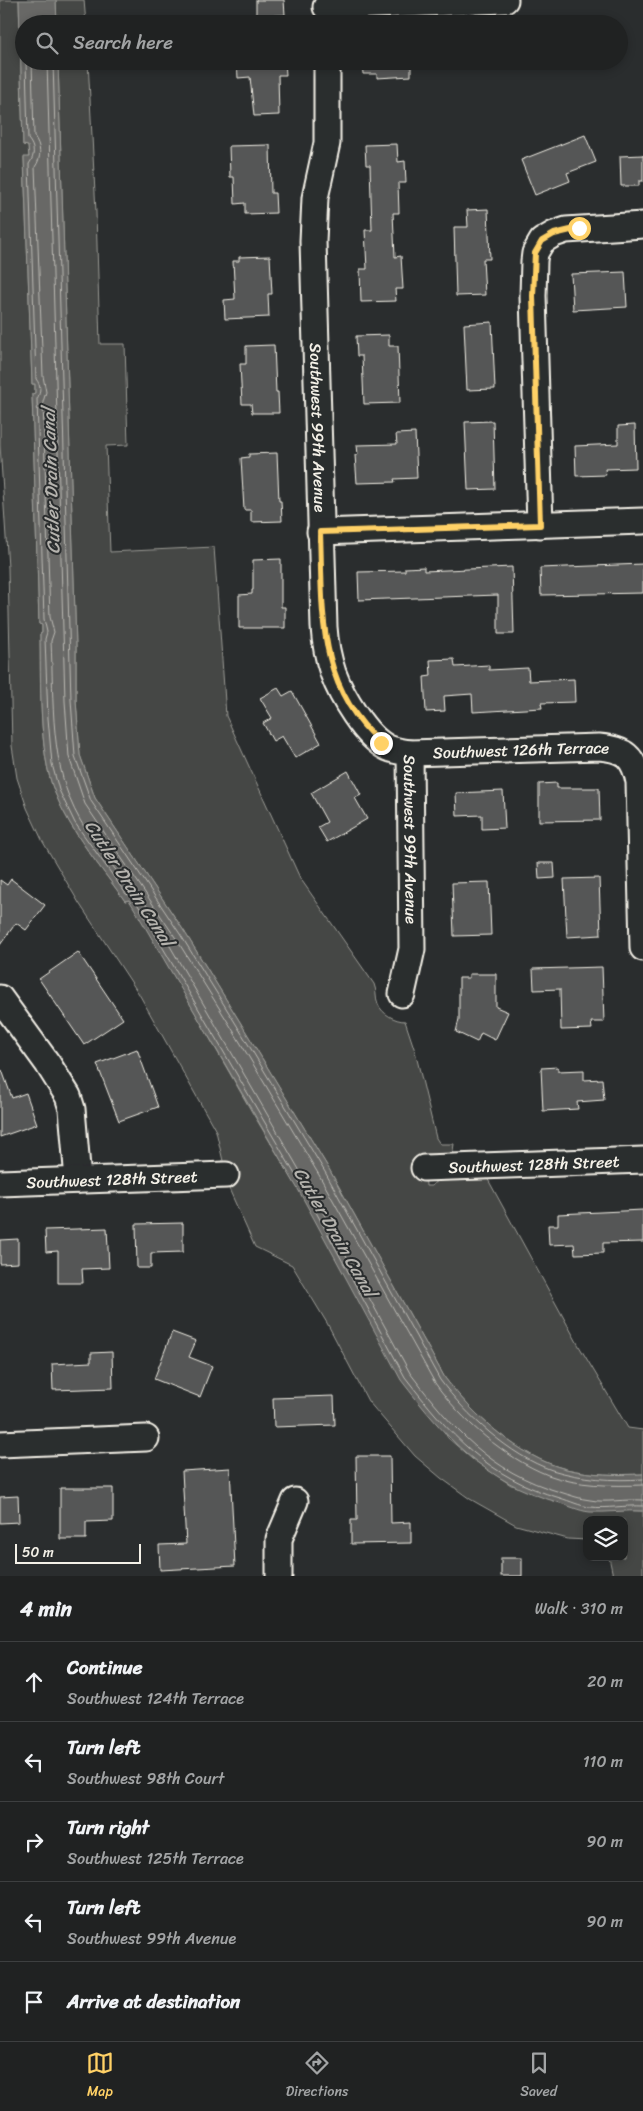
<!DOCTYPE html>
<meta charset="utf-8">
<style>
body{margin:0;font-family:Sriracha,sans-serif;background:#282a2a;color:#f1f3f6}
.controls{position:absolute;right:15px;bottom:15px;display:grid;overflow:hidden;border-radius:10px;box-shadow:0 2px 8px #0003}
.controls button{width:45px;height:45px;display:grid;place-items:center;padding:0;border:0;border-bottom:1px solid #3d3f40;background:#202222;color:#f1f3f6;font:25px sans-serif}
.scale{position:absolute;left:15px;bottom:12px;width:126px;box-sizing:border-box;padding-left:5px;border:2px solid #f4f1e8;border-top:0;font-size:14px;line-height:18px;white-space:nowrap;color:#f4f1e8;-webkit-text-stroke:4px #2a2d2e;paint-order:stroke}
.stop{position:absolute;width:15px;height:15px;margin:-11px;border:4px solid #ffd166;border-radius:50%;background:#fff}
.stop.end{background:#ffd166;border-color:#fff;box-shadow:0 1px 5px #0008}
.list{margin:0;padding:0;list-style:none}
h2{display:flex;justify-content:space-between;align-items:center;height:65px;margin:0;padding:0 20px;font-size:21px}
h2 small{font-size:16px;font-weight:400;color:#a2a4a5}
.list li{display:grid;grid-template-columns:32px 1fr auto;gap:15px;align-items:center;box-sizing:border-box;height:80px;padding:0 20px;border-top:1px solid #3d3f40}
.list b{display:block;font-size:19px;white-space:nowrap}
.list p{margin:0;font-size:16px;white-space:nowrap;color:#a2a4a5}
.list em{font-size:16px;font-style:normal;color:#a2a4a5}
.icon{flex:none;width:28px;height:28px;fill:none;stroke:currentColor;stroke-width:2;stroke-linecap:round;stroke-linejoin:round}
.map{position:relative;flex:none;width:643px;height:1576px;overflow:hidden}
.search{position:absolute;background:#202222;box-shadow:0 2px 8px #0003;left:15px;right:15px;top:15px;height:55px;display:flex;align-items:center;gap:12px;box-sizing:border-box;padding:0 18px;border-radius:28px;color:#a2a4a5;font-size:19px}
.sheet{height:465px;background:#202222}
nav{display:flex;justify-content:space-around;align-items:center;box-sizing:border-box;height:70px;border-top:1px solid #3d3f40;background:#202222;font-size:14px;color:#a2a4a5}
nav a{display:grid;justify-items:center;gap:2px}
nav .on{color:#ffd166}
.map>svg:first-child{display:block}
</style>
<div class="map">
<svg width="643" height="1576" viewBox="0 0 643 1576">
<rect width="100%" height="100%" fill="#2a2d2e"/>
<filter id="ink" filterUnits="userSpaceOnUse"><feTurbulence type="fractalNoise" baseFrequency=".02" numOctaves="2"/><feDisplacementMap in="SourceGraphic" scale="10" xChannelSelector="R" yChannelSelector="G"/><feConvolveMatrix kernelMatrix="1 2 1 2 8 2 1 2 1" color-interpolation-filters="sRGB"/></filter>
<g filter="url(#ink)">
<!-- green -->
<g fill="#444645" stroke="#9c9c96">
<path d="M 0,0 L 19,0 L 23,145 L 28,146 L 29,157 L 24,158 L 32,384 L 35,384 L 35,394 L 32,394 L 39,624 L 42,624 L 42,634 L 40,634 C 41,679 38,753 55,793 C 71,833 100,866 125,901 L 129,900 L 135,908 L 252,1112 L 448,1438 L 472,1459 L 511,1485 L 622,1510 L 643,1511 L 643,1576 L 613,1576 L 609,1557 L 624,1557 L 624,1520 L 587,1520 L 587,1540 L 568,1539 L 516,1525 L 470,1499 L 441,1478 L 415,1456 L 368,1401 L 327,1323 L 292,1265 L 255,1247 L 230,1191 L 216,1131 L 139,994 L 79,903 L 43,842 L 27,808 L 17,778 L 12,746 L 8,568 L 0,445 Z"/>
<polygon points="56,0 84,0 86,24 57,24"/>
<path d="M 58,61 L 88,61 L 96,212 L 100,344 L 125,344 L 128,445 L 106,446 L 110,552 L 214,547 L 226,716 L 300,878 L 374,984 C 377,991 375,997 378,1004 C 382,1014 395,1021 405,1021 L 415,1051 L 436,1138 L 440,1144 L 454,1144 L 452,1157 L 424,1158 L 426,1186 L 431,1186 L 440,1178 L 485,1174 L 579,1346 L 628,1428 L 643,1430 L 643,1474 C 617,1475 592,1475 566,1469 C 519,1457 473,1415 445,1378 L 329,1169 L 240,1022 L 184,931 L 95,798 L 80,755 L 76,700 L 76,647 Z"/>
</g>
<!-- water -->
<path fill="#676866" stroke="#9f9f9a" d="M 19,0 L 56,0 L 57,24 L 24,24 L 24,61 L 58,61 L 76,647 L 76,700 L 80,755 L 95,798 L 184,931 L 240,1022 L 329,1169 L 445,1378 C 473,1415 519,1457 566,1469 C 592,1475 617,1475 643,1474 L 643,1511 C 625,1510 607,1513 590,1512 C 579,1511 567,1505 557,1502 C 483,1481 446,1438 401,1380 L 299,1191 L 134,908 L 129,900 L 125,901 C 100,866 71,833 55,793 C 38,753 41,678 40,634 L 42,633 L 42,625 L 39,624 L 32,394 L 35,393 L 35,384 L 32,384 L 24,157 L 29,157 L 28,146 L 23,145 Z"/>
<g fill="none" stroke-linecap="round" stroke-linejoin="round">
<!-- shore -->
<g stroke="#bcbab4" stroke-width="1">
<path d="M 26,61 L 28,139 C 35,147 35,156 29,164 L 36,379 C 41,385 41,392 37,399 L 44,619 L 47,632 L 45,639 L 48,718 L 52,764 L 59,790 L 75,823 L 126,894 L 132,896 L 138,905 L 303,1188 L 405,1377 C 450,1435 487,1477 560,1498 C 570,1501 580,1506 590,1507 C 607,1509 625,1505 643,1506"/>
<path d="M 32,61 L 34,136 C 41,146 42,157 35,167 L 43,376 L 46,392 L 43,402 L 50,617 L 54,632 L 51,641 C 54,701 49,766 80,820 C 93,843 114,866 129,888 L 136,892 L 144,901 L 308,1185 L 410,1373 C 453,1429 490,1472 560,1492 C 570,1495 580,1499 590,1500 C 605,1503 626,1499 643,1500"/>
<path d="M 47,61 L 65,701 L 69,757 L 85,804 L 175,937 L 231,1027 L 319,1175 L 435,1383 C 461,1420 505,1458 548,1475 C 578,1486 611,1486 643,1485"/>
<path d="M 53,61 L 71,700 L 75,756 L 91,801 L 180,934 L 236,1024 L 325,1172 L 440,1380 C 466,1415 510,1456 552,1470 C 582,1479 612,1481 643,1479"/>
</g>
</g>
<!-- building -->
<g fill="#555756" stroke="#f4f1e8">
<polygon points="256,0 284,0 285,15 256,16"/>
<polygon points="237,61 285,61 286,75 278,75 279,115 254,116 250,77 238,78"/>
<polygon points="362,61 411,61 411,76 377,78 377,74 363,74"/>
<polygon points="585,135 596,162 567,173 570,181 535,195 521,160"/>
<polygon points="397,144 398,162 405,161 406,183 398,183 399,213 393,213 395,257 401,256 403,289 395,289 396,301 361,302 360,269 367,269 365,230 372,230 370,165 366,165 365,145"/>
<polygon points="270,145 271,193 275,193 276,213 245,214 245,203 235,204 234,177 230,177 229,146"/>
<polygon points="643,155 643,181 639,181 639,186 621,186 620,156"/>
<polygon points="488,209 490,259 483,259 485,295 456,296 454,227 468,227 467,210"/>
<polygon points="270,256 272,294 268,294 269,317 225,319 224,300 235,299 233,261 239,261 239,257"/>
<polygon points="625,272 627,307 573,310 571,274"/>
<polygon points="492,322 495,389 467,390 464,324"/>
<polygon points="389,335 389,346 398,346 400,403 364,404 362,356 357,356 356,336"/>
<polygon points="274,345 276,392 278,392 279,413 252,413 251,404 242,404 240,364 246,364 246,346"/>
<polygon points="493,421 495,489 468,490 465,422"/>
<polygon points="635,425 636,468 605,469 606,475 576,476 575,446 618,444 618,426"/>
<polygon points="415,433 417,478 394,479 395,482 357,483 355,455 358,455 357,445 397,444 396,434"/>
<polygon points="277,453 279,501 281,501 282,521 251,522 251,510 244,510 241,458 249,457 249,454"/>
<polygon points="281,559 281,607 285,607 285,628 239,628 239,595 252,594 252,590 253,590 253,560"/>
<polygon points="643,564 643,593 541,595 540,568"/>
<polygon points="424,567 424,571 512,567 514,634 498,634 498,595 359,600 358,572 405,571 405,568"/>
<polygon points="454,659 455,667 489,665 489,670 528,668 529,681 574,679 575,702 541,703 542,708 473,712 472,694 444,696 445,711 426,712 424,677 431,676 430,660"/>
<polygon points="278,688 283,696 292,691 321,743 295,758 282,736 273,741 263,723 272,718 260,698"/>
<polygon points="348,771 361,795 355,798 367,819 327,842 318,827 327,822 311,793"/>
<polygon points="557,783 557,788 599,788 600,820 539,821 539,784"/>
<polygon points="503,791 505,828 482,829 482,815 457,816 456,793"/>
<polygon points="538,863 554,863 555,878 539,879"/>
<polygon points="599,878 601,935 567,937 564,879"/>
<polygon points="11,879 45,905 26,930 16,923 0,945 0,880 7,885"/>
<polygon points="489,882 491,935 454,936 452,883"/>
<polygon points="78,952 123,1019 84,1045 39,979"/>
<polygon points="602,967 604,1022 591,1022 592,1029 561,1030 560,989 534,990 533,969"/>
<polygon points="469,974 496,974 496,1007 508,1012 495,1040 481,1033 477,1042 456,1032 459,1019 459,978 469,978"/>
<polygon points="137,1049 158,1107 119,1121 97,1064"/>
<polygon points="558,1067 558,1071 584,1070 584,1080 602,1079 604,1100 577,1102 578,1109 543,1111 541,1068"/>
<polygon points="2,1070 12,1098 26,1093 37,1124 0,1137 0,1071"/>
<polygon points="643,1210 643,1242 603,1243 603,1253 575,1254 574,1244 549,1245 548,1225 558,1225 558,1214"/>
<polygon points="183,1223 183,1252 151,1253 151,1268 137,1268 136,1224"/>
<polygon points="107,1228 109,1268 82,1269 83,1283 58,1283 58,1251 46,1252 45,1230"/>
<polygon points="18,1239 18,1263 0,1264 0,1240"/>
<polygon points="172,1332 196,1341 189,1357 212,1366 200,1397 154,1379"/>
<polygon points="112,1352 113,1388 53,1390 52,1364 91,1362 91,1353"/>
<polygon points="334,1396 335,1425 274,1427 273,1398"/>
<polygon points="356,1456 390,1456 391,1523 411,1522 411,1543 351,1544 351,1520 357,1520"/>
<polygon points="230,1468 235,1566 160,1570 159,1545 186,1544 182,1471"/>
<polygon points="60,1488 113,1488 113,1521 86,1522 86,1539 60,1539"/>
<polygon points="18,1496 19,1522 0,1523 0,1497"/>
<rect x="501" y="1558" width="21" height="18"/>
</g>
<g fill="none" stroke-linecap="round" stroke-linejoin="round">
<!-- minor casing -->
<g stroke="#f4f1e8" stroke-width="29">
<g id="minor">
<polyline points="326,7 505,0"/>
<path id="s1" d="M 327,61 L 327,143 L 315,198 L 313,241 L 324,627 C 325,643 328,658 333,673 C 341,695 365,737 388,748 C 395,751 403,752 410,753 L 412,949 L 402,994"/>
<polyline points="540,525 533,296 534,261 535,253 542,241 554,234 566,230 643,225"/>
<polyline points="320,532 643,521"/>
<path id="s2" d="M 410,753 L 599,747 C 624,749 634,756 639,782 L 643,948"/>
<polyline points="0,998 48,1064 68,1096 72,1109 78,1180"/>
<path id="s3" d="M 424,1168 L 643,1160"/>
<path id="s4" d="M 0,1183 L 226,1175"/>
<polyline points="0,1444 146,1438"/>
<polyline points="279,1576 279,1539 295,1501"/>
</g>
</g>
<!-- minor -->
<use href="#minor" stroke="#2a2d2e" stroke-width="25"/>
</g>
</g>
<g fill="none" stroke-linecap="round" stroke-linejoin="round" filter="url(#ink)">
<!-- route -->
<path stroke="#ffd166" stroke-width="6" d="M 381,743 C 316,685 323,611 320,532 L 540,525 L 533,296 L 535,253 L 542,241 L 554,234 L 579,228"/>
</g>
<g text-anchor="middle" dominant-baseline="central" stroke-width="4" stroke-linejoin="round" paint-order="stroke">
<!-- street labels -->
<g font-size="16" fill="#f4f1e8" stroke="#2a2d2e">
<text stroke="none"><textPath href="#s1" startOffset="368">Southwest 99th Avenue</textPath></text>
<text stroke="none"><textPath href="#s2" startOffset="111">Southwest 126th Terrace</textPath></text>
<text stroke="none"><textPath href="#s1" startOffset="818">Southwest 99th Avenue</textPath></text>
<text stroke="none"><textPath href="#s3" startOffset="110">Southwest 128th Street</textPath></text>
<text stroke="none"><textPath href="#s4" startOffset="112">Southwest 128th Street</textPath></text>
</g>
<!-- water labels -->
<g font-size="18" font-style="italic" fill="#b5b3ae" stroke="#2a2d2e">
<text transform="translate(51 481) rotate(-92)">Cutler Drain Canal</text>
<text transform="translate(129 883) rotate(57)">Cutler Drain Canal</text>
<text transform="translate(335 1232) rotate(60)">Cutler Drain Canal</text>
</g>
</g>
</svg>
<div class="controls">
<button><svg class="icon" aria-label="layers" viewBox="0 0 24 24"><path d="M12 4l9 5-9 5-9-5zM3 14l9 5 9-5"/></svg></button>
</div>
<div class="scale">50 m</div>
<div class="stop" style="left:579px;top:228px"></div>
<div class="stop end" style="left:381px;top:743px"></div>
<div class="search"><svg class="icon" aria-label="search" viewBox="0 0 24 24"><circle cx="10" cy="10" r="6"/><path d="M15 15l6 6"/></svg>Search here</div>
</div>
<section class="sheet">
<h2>4 min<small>Walk · 310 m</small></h2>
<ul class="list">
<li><svg class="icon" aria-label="ahead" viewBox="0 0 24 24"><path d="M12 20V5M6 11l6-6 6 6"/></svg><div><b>Continue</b><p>Southwest 124th Terrace</p></div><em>20 m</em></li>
<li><svg class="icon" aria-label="left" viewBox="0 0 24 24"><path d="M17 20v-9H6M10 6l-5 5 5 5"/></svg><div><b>Turn left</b><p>Southwest 98th Court</p></div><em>110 m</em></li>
<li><svg class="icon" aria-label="right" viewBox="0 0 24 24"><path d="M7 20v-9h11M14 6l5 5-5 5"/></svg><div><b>Turn right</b><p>Southwest 125th Terrace</p></div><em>90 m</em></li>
<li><svg class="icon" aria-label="left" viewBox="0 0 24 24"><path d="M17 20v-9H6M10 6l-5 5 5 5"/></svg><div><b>Turn left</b><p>Southwest 99th Avenue</p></div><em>90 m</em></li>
<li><svg class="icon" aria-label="arrive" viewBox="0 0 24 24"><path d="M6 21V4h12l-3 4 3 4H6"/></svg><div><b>Arrive at destination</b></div></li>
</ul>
</section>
<nav>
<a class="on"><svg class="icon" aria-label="map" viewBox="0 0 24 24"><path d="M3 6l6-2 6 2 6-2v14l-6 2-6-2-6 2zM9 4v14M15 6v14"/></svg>Map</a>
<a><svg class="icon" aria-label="directions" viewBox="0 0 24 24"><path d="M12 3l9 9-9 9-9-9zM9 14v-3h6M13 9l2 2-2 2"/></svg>Directions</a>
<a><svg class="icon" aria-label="saved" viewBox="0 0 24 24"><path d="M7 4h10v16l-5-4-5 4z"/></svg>Saved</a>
</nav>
